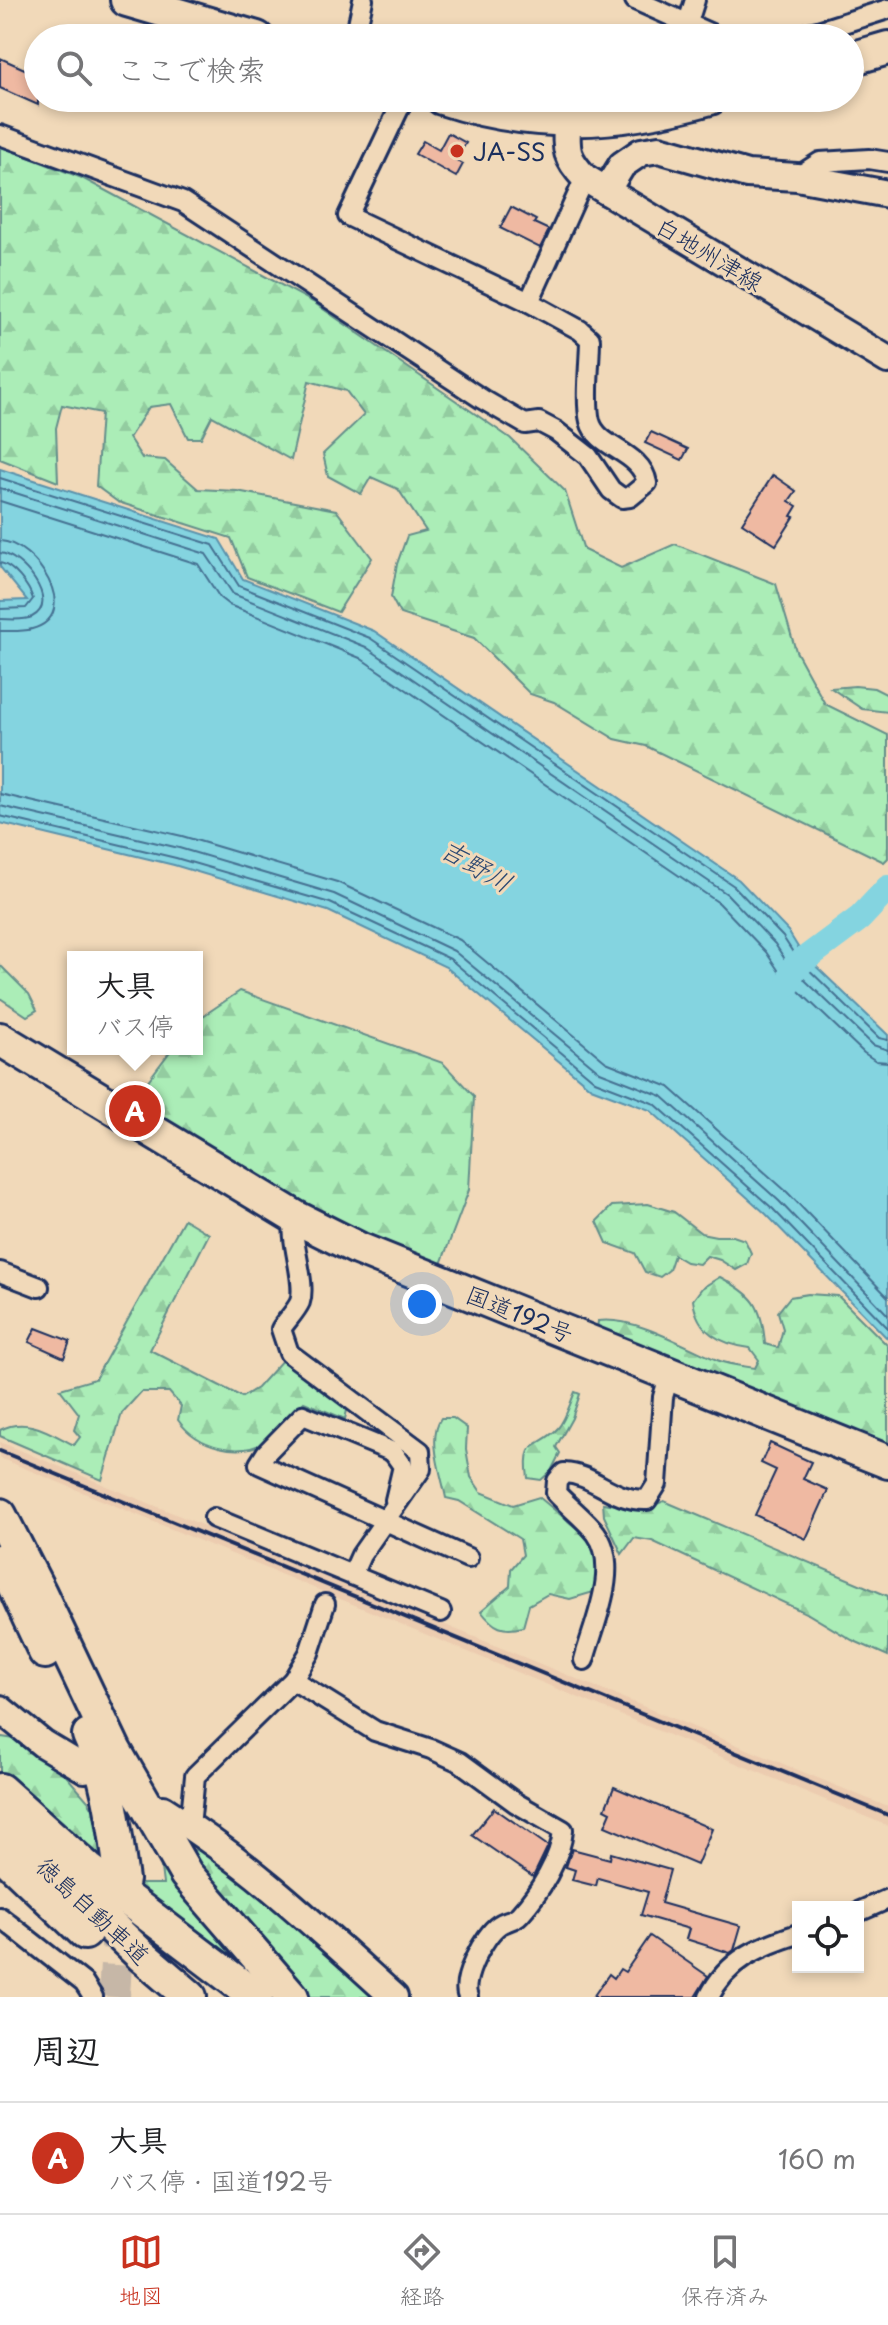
<!DOCTYPE html>
<html lang="ja">
<meta charset="utf-8">
<style>
body{margin:0;font-family:"Playpen Sans","Klee One",sans-serif;background:#f2f2f2;color:#202124}
.controls{position:absolute;right:24px;bottom:24px;display:grid;overflow:hidden;border-radius:0px;box-shadow:0 4px 12px #0003}
.controls button{width:72px;height:72px;display:grid;place-items:center;padding:0;border:0;border-bottom:2px solid #e0e0e0;background:#fff;color:#202124;font:40px sans-serif}
.you{position:absolute;left:422px;top:1304px;width:28px;height:28px;margin:-20px;border:6px solid #fff;border-radius:50%;background:#1a73e8;box-shadow:0 0 0 12px #1a73e833}
.badge{display:grid;place-items:center;width:52px;height:52px;border-radius:50%;background:#c8321e;color:#fff;font-size:26px;font-weight:700}
.pin{position:absolute;translate:-50% -50%;border:4px solid #fff;box-shadow:0 2px 8px #0006}
.popup{position:absolute;left:67px;top:951px;width:136px;height:104px;box-sizing:border-box;display:grid;place-content:center;border-radius:0px;background:#fff;filter:drop-shadow(0 2px 6px #0005);font-size:26px;white-space:nowrap;color:#757577}
.popup b{font-size:30px;color:#202124}
.popup::after{content:'';position:absolute;left:50%;top:100%;margin-left:-16px;border:16px solid transparent;border-top-color:#fff}
.list{margin:0;padding:0;list-style:none}
h2{display:flex;justify-content:space-between;align-items:center;height:104px;margin:0;padding:0 32px;font-size:34px}
h2 small{font-size:26px;font-weight:400;color:#757577}
.list li{display:grid;grid-template-columns:52px 1fr auto;gap:24px;align-items:center;box-sizing:border-box;height:112px;padding:0 32px;border-top:2px solid #e0e0e0}
.list b{display:block;font-size:30px;white-space:nowrap}
.list p{margin:0;font-size:26px;white-space:nowrap;color:#757577}
.list em{font-size:26px;font-style:normal;color:#757577}
.icon{flex:none;width:44px;height:44px;fill:none;stroke:currentColor;stroke-width:2;stroke-linecap:round;stroke-linejoin:round}
.map{position:relative;flex:none;width:888px;height:1997px;overflow:hidden}
.search{position:absolute;background:#fff;box-shadow:0 4px 12px #0003;left:24px;right:24px;top:24px;height:88px;display:flex;align-items:center;gap:20px;box-sizing:border-box;padding:0 28px;border-radius:44px;color:#757577;font-size:30px}
.sheet{height:216px;background:#fff}
nav{display:flex;justify-content:space-around;align-items:center;box-sizing:border-box;height:112px;border-top:2px solid #e0e0e0;background:#fff;font-size:22px;color:#757577}
nav a{display:grid;justify-items:center;gap:4px}
nav .on{color:#c8321e}
.map>svg:first-child{display:block}
</style>
<div class="map">
<svg width="888" height="1997" viewBox="0 0 888 1997">
<defs>
<pattern id="forest-firs" width="22" height="20" patternUnits="userSpaceOnUse" patternTransform="scale(2)"><rect width="22" height="20" fill="#abedb7"/><path d="M5 1l3.5 6h-7zM16 11l3.5 6h-7z" fill="#93cca0"/></pattern>
</defs>
<rect width="100%" height="100%" fill="#f1d9b9"/>
<filter id="ink" filterUnits="userSpaceOnUse"><feTurbulence type="fractalNoise" baseFrequency=".0125" numOctaves="2"/><feDisplacementMap in="SourceGraphic" scale="16" xChannelSelector="R" yChannelSelector="G"/><feConvolveMatrix kernelMatrix="1 2 1 2 8 2 1 2 1" color-interpolation-filters="sRGB"/></filter>
<g filter="url(#ink)">
<!-- built -->
<polygon fill="#ecccb0" points="0,1442 888,1807 888,1826 0,1458"/>
<!-- forest -->
<g fill="url(#forest-firs)" stroke="#638e8a" stroke-width="2">
<polygon points="0,146 82,178 313,302 510,438 565,491 584,550 621,568 675,544 776,584 796,651 825,704 888,735 888,858 884,862 646,746 615,739 554,702 530,694 474,638 400,614 391,597 397,564 407,536 426,531 398,489 371,477 361,494 328,476 323,454 364,415 346,391 309,381 291,460 212,416 201,438 188,438 171,404 149,407 129,438 142,458 165,460 198,489 237,491 336,510 372,558 338,612 247,577 231,538 118,502 96,486 101,413 62,405 56,428 58,482 0,459"/>
<polygon points="855,686 874,688 888,695 888,712 862,709 831,688"/>
<polygon points="0,965 29,994 37,1010 27,1016 0,998"/>
<polygon points="240,991 443,1063 474,1096 469,1190 441,1264 312,1215 152,1115 151,1108 135,1098 172,1049 197,1049 197,1020"/>
<polygon points="648,1204 674,1212 701,1233 716,1236 733,1236 745,1240 751,1253 747,1264 736,1270 720,1260 707,1256 699,1264 686,1262 674,1255 669,1270 660,1277 645,1272 635,1253 607,1243 597,1221 612,1206"/>
<path d="M 184,1219 L 209,1234 L 150,1350 L 242,1397 L 257,1388 L 284,1358 L 348,1406 L 345,1419 L 304,1402 C 294,1414 282,1431 269,1440 C 240,1459 197,1447 178,1420 L 181,1406 L 169,1392 L 141,1392 L 122,1413 L 102,1480 L 0,1436 L 0,1430 C 27,1416 50,1433 74,1445 L 80,1437 L 74,1430 L 79,1414 L 60,1389 L 95,1379 Z"/>
<path d="M 720,1277 C 754,1295 762,1305 765,1344 L 778,1348 L 783,1329 L 778,1312 L 790,1297 L 808,1294 L 838,1296 L 888,1346 L 888,1442 L 875,1442 L 597,1330 L 598,1321 C 635,1316 683,1346 717,1360 C 729,1365 743,1366 755,1368 L 759,1360 L 750,1348 C 720,1344 697,1332 693,1300 L 702,1288 Z"/>
<path d="M 575,1392 L 580,1394 L 572,1418 L 556,1447 L 560,1453 L 551,1471 L 541,1480 L 528,1478 C 522,1437 538,1450 558,1428 C 566,1419 570,1403 575,1392 Z"/>
<path d="M 441,1418 L 453,1418 L 467,1428 L 466,1449 L 471,1477 L 481,1492 L 513,1505 L 539,1497 L 592,1541 L 600,1562 L 597,1591 L 570,1599 L 548,1594 L 529,1605 L 523,1627 C 503,1632 494,1628 481,1611 L 510,1586 L 511,1569 L 523,1555 L 520,1539 L 459,1501 L 446,1498 C 442,1476 427,1438 441,1418 Z"/>
<polygon points="664,1501 888,1596 888,1656 852,1640 808,1614 652,1541 634,1538 622,1554 604,1516 603,1503 645,1509"/>
<polygon points="2,1737 21,1740 55,1763 88,1801 109,1833 108,1871 0,1776 0,1738"/>
<polygon points="182,1848 212,1853 253,1886 374,1997 309,1997 214,1893"/>
<polygon points="160,1860 257,1981 128,1884 163,1884"/>
</g>
<!-- water -->
<polygon fill="#84d4e0" stroke="#5a92ac" stroke-width="2" points="0,469 219,539 243,579 374,631 739,880 788,931 801,952 888,1035 888,1339 766,1214 650,1110 591,1088 446,967 328,911 174,865 0,823 0,601 27,600 0,567"/>
<g fill="none" stroke-linecap="round" stroke-linejoin="round">
<!-- shore -->
<g stroke="#457192" stroke-width="2">
<polyline points="0,478 213,545 239,586 370,638 734,886 783,937 796,957 879,1038 888,1040"/>
<polyline points="0,488 206,554 233,594 366,647 727,894 775,944 788,964 873,1045 888,1050"/>
<polyline points="0,501 198,564 220,598 229,605 360,658 719,903 766,952 780,973 864,1053 876,1061 888,1062"/>
<path d="M 0,541 C 35,542 84,615 32,629 C 22,632 10,631 0,631"/>
<path d="M 0,553 C 20,554 62,602 32,617 C 23,621 10,619 0,619"/>
<path d="M 0,563 C 13,565 29,586 33,599 L 26,608 L 0,609"/>
<polyline points="0,794 182,836 337,882 460,940 606,1062 669,1087 787,1192 888,1297"/>
<polyline points="0,806 179,848 334,894 454,951 600,1072 662,1096 779,1201 888,1315"/>
<polyline points="0,816 176,858 330,903 450,959 595,1081 655,1104 772,1208 888,1328"/>
</g>
<!-- river -->
<polyline stroke="#84d4e0" stroke-width="26" points="789,983 793,968 860,918 888,888"/>
</g>
<!-- building -->
<g fill="#efb9a2" stroke="#1b2f5e" stroke-width="2">
<polygon points="0,58 38,75 38,105 0,88"/>
<polygon points="448,133 466,143 456,160 463,164 456,177 415,154 423,141 439,150"/>
<polygon points="511,207 536,220 534,223 549,230 540,248 500,228"/>
<polygon points="651,432 688,449 682,460 645,443"/>
<polygon points="773,475 796,491 789,501 797,506 791,516 794,517 776,545 742,523"/>
<polygon points="36,1328 70,1341 64,1358 29,1342"/>
<polygon points="770,1443 811,1462 803,1479 828,1490 806,1539 755,1515 776,1470 761,1463"/>
<polygon points="614,1787 712,1829 697,1865 605,1826 611,1812 605,1809"/>
<polygon points="494,1808 548,1846 533,1877 472,1835"/>
<polygon points="572,1849 610,1859 611,1853 670,1870 661,1903 741,1926 734,1950 730,1953 686,1939 689,1929 641,1915 648,1892 598,1878 596,1886 572,1880 575,1870 566,1867"/>
<polygon points="650,1936 708,1976 695,1997 593,1997 609,1974 614,1978 620,1969 625,1972"/>
</g>
<g fill="none" stroke-linecap="round" stroke-linejoin="round">
<!-- highway-tunnel -->
<polyline stroke="#c6b7a7" stroke-width="32" stroke-dasharray="32 16" stroke-linecap="butt" points="114,1997 119,1912"/>
<!-- street casing -->
<g stroke="#1b2f5e" stroke-width="24">
<g id="street">
<polyline points="635,0 720,38"/>
<polyline points="355,38 363,0"/>
<polyline points="683,38 695,0"/>
<polyline points="786,38 818,31 888,9"/>
<polyline points="404,98 348,216 529,302"/>
<path d="M 0,135 L 183,202 L 482,399 L 525,424 L 539,422 L 556,431 L 588,456 L 611,490 L 622,498 L 630,497 L 647,483 C 641,450 597,449 590,421 C 585,401 590,361 590,339 L 580,330 L 529,302 L 585,178"/>
<polyline points="797,177 820,162 869,159 888,162"/>
<path d="M 295,1217 C 288,1238 307,1281 300,1302 C 296,1311 286,1321 281,1329 L 289,1353 L 420,1451 L 421,1469 L 361,1555 L 352,1575"/>
<polyline points="0,1272 39,1287"/>
<polyline points="395,1500 403,1466 393,1452 303,1415 266,1453 259,1464 468,1558"/>
<polyline points="214,1518 441,1612"/>
<path d="M 584,1660 C 594,1623 621,1567 596,1533 C 585,1519 569,1507 556,1493 L 557,1481 L 564,1473 C 595,1474 611,1501 647,1500 L 657,1484 L 663,1397 L 670,1373"/>
<path d="M 293,1680 L 375,1731 L 431,1749 L 460,1762 L 516,1803 L 563,1830 C 561,1859 539,1893 520,1914 C 514,1921 506,1920 499,1925 C 484,1935 460,1981 468,1997"/>
<polyline points="190,1826 195,1776 293,1680 309,1653 325,1604"/>
<polyline points="858,1912 888,1899"/>
<polyline points="0,1917 84,1983 93,1997"/>
<path d="M 709,1997 C 728,1959 760,1946 798,1934"/>
</g>
</g>
<!-- secondary casing -->
<g stroke="#1b2f5e" stroke-width="32">
<g id="secondary">
<path d="M 567,121 C 566,150 565,157 585,178 L 888,360"/>
<polyline points="606,191 622,165 641,152 659,149 747,174 797,177 888,194"/>
<polyline points="0,1709 43,1744 85,1769"/>
<path d="M 163,1809 C 250,1863 319,1929 394,1997"/>
</g>
</g>
<!-- highway casing -->
<g stroke="#1b2f5e" stroke-width="38">
<g id="highway">
<polyline points="127,0 257,38"/>
<polyline points="850,59 888,48"/>
<path d="M 442,98 C 536,129 617,124 710,98"/>
<polyline points="0,1039 295,1217 359,1249 888,1462"/>
<polyline points="0,1515 40,1593 115,1751 186,1874 292,1997"/>
<polyline points="2,1560 45,1652"/>
<path d="M 89,1735 C 110,1780 115,1831 122,1880"/>
<polyline points="0,1790 88,1869 256,1997"/>
<polyline points="0,1820 141,1955 190,1997"/>
<polyline points="0,1852 85,1933"/>
</g>
</g>
<!-- street -->
<use href="#street" stroke="#f1d9b9" stroke-width="18"/>
<!-- secondary -->
<use href="#secondary" stroke="#f1d9b9" stroke-width="26"/>
<!-- highway -->
<use href="#highway" stroke="#f1d9b9" stroke-width="32"/>
<!-- rail -->
<polyline stroke="#1b2f5e" stroke-width="4" points="0,1451 888,1815"/>
</g>
</g>
<!-- markers -->
<circle fill="#c8321e" stroke="#f1d9b9" stroke-width="3" cx="457" cy="151" r="8"/>
<g text-anchor="middle" dominant-baseline="central" stroke-width="6" stroke-linejoin="round" paint-order="stroke">
<!-- poi labels -->
<g font-size="24" fill="#1b2f5e" stroke="#f1d9b9" text-anchor="start">
<text x="473" y="151">JA-SS</text>
</g>
<!-- street labels -->
<g font-size="24" fill="#1b2f5e" stroke="#f1d9b9">
<text transform="translate(710 253) rotate(31)">白地州津線</text>
<text transform="translate(520 1313) rotate(22)">国道192号</text>
<text transform="translate(94 1910) rotate(43)">徳島自動車道</text>
</g>
<!-- water labels -->
<g font-size="26" font-style="italic" fill="#2b4872" stroke="#f1d9b9">
<text transform="translate(477 865) rotate(30)">吉野川</text>
</g>
</g>
</svg>
<div class="controls">
<button><svg class="icon" aria-label="locate" viewBox="0 0 24 24"><circle cx="12" cy="12" r="6"/><path d="M12 2v4M12 18v4M2 12h4M18 12h4"/></svg></button>
</div>
<div class="you"></div>
<div class="pin badge" style="left:135px;top:1111px">A</div>
<div class="popup"><b>大具</b>バス停</div>
<div class="search"><svg class="icon" aria-label="search" viewBox="0 0 24 24"><circle cx="10" cy="10" r="6"/><path d="M15 15l6 6"/></svg>ここで検索</div>
</div>
<section class="sheet">
<h2>周辺<small></small></h2>
<ul class="list">
<li><span class="badge">A</span><div><b>大具</b><p>バス停 · 国道192号</p></div><em>160 m</em></li>
</ul>
</section>
<nav>
<a class="on"><svg class="icon" aria-label="map" viewBox="0 0 24 24"><path d="M3 6l6-2 6 2 6-2v14l-6 2-6-2-6 2zM9 4v14M15 6v14"/></svg>地図</a>
<a><svg class="icon" aria-label="directions" viewBox="0 0 24 24"><path d="M12 3l9 9-9 9-9-9zM9 14v-3h6M13 9l2 2-2 2"/></svg>経路</a>
<a><svg class="icon" aria-label="saved" viewBox="0 0 24 24"><path d="M7 4h10v16l-5-4-5 4z"/></svg>保存済み</a>
</nav>
